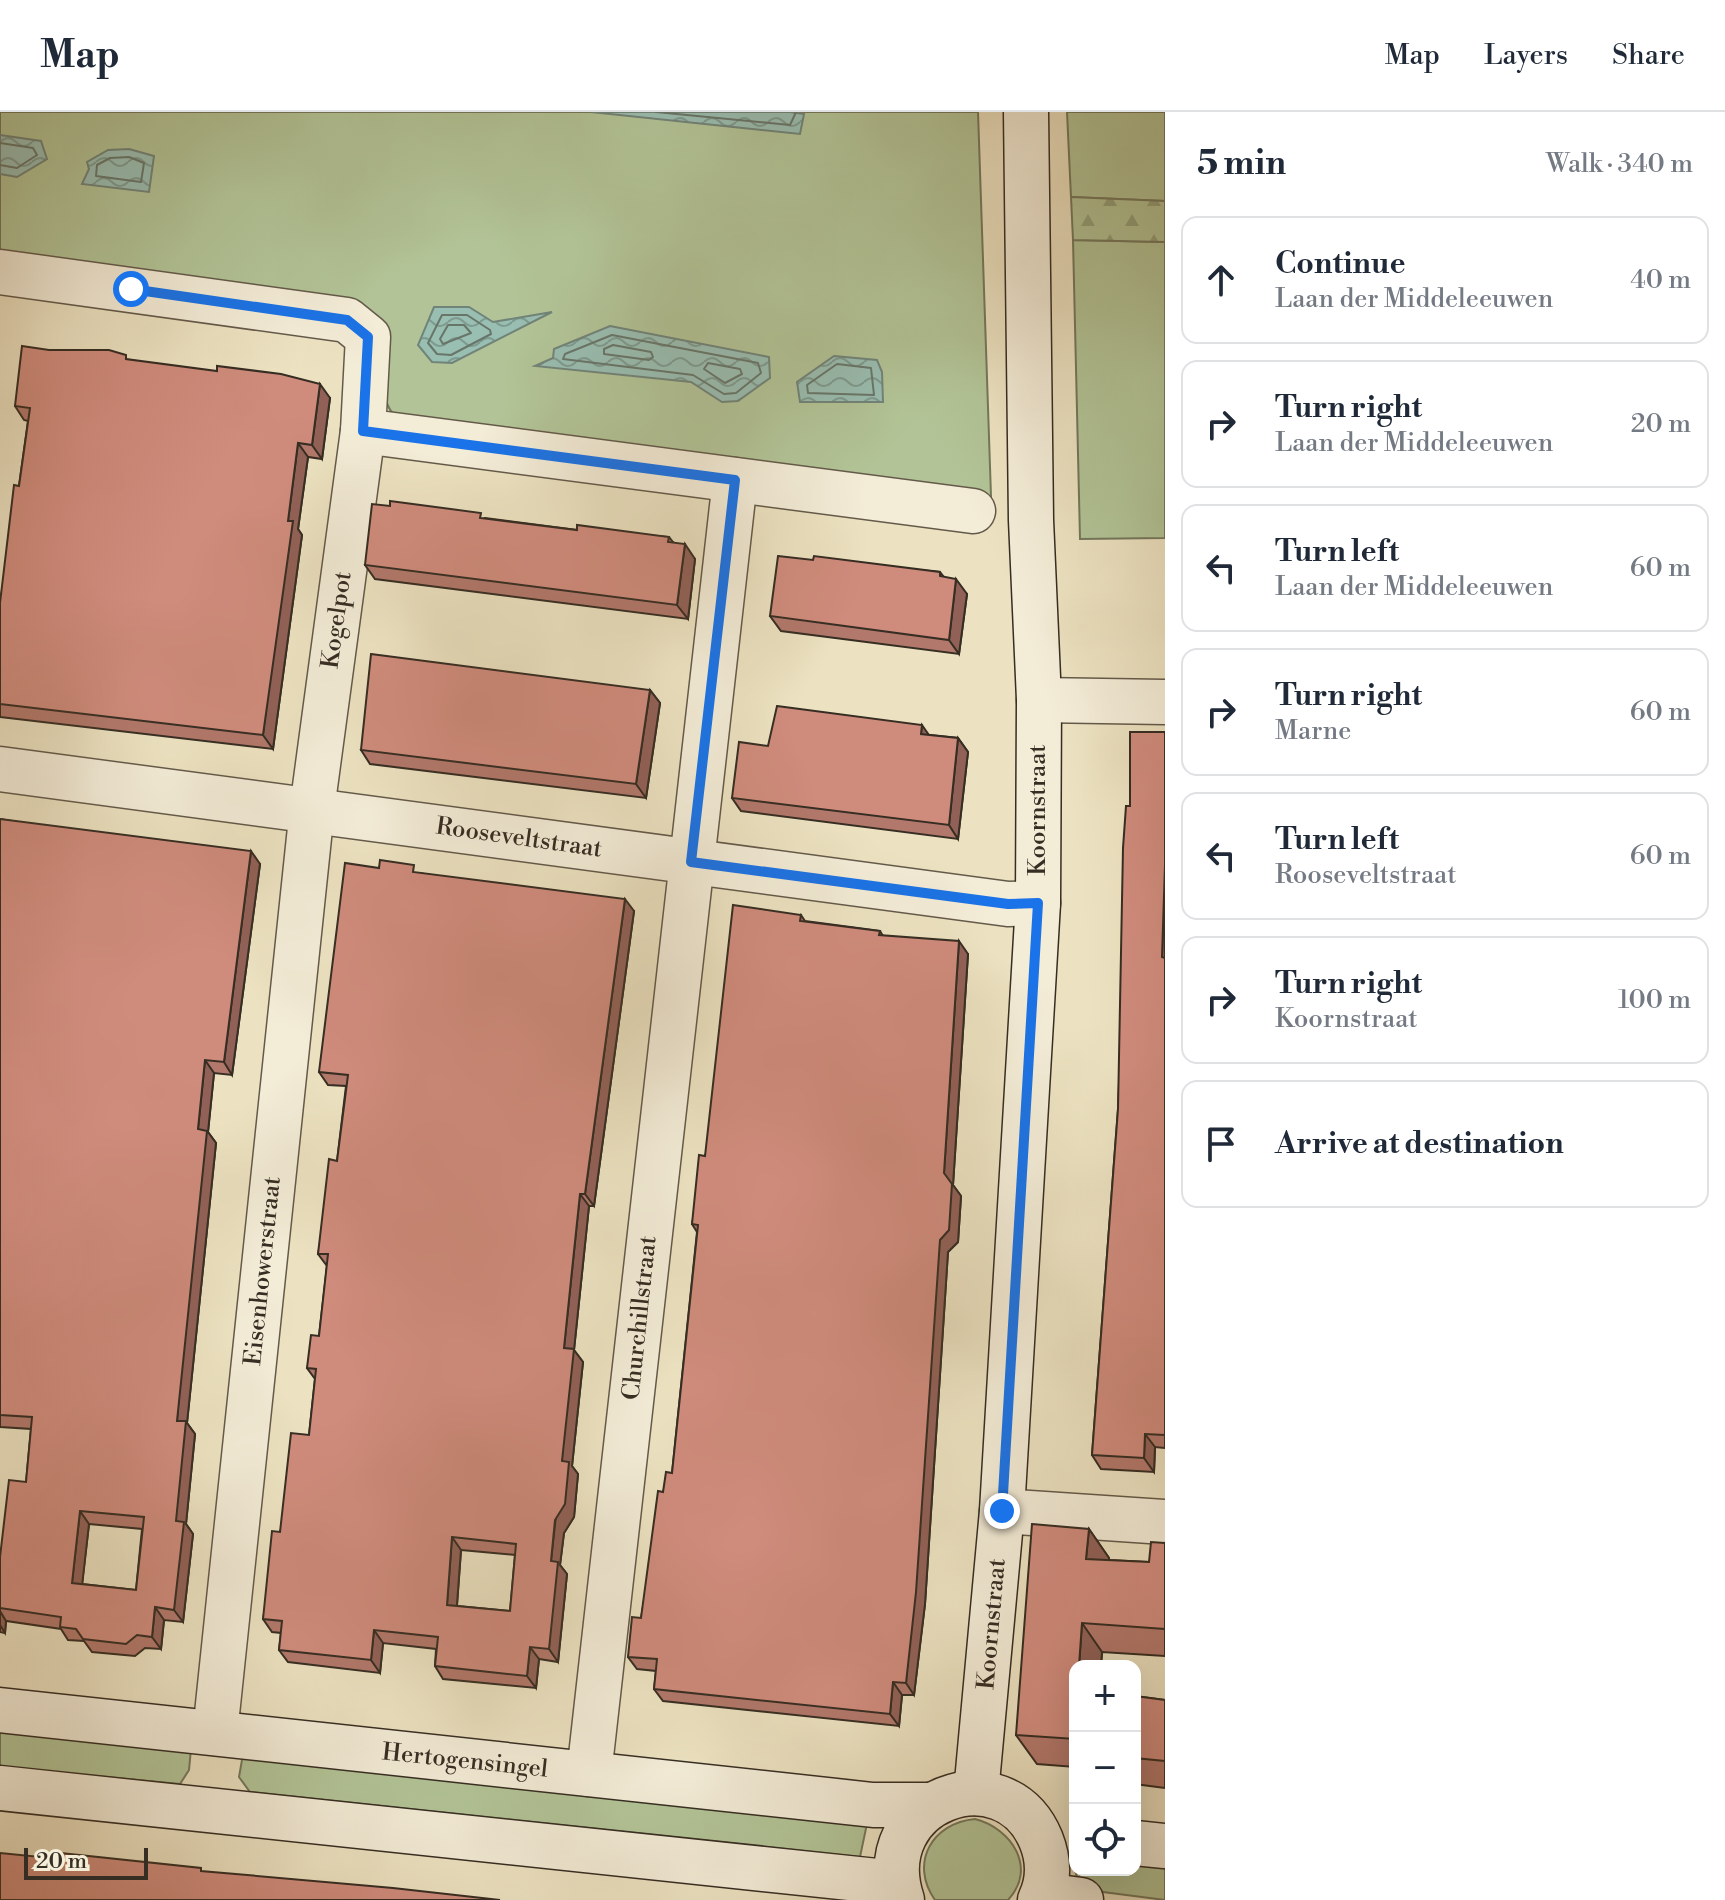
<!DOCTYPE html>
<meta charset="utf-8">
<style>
body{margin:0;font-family:"Libre Bodoni",serif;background:#f6f6f7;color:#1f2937}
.controls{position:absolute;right:24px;bottom:24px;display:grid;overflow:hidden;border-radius:16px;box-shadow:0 8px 32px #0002}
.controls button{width:72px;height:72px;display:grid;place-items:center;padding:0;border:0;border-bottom:2px solid #e0e1e3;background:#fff;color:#1f2937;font:40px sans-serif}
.scale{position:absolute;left:24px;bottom:20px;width:124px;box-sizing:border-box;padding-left:8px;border:4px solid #362d23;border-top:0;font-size:22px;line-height:28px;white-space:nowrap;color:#362d23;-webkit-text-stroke:6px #f3ecd7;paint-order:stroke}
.stop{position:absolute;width:24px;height:24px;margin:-18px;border:6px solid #1a73e8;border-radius:50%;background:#fff}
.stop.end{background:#1a73e8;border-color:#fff;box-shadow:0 2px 8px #0008}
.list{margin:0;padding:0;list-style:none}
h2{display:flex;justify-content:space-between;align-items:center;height:104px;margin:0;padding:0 32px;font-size:34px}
h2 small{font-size:26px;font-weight:400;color:#747a83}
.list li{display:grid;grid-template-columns:52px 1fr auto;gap:24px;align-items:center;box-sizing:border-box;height:128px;margin:0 16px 16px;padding:0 16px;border:2px solid #e0e1e3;border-radius:16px}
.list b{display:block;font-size:30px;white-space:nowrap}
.list p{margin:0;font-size:26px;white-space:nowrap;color:#747a83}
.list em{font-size:26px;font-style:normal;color:#747a83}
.icon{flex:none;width:44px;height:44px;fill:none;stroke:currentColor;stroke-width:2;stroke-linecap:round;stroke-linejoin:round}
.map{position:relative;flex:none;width:1165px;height:1788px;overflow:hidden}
header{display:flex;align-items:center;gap:48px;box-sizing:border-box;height:112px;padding:0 40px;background:#fff;border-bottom:2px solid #e0e1e3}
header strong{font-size:38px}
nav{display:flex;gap:44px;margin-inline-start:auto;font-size:28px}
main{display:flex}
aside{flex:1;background:#fff}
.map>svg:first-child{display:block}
</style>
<header>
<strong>Map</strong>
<nav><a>Map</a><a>Layers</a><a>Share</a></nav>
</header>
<main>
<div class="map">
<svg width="1165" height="1788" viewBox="0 0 1165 1788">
<defs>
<pattern id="forest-firs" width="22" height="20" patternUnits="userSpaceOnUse" patternTransform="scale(2)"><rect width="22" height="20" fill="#b2c497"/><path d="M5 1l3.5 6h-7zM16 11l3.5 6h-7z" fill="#92a07b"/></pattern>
<pattern id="water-waves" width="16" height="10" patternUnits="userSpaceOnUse" patternTransform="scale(2)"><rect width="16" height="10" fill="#99beb2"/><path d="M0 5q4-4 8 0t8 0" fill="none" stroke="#7e9b90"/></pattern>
</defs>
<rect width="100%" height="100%" fill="#ece2c1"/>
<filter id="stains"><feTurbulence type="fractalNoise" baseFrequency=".0025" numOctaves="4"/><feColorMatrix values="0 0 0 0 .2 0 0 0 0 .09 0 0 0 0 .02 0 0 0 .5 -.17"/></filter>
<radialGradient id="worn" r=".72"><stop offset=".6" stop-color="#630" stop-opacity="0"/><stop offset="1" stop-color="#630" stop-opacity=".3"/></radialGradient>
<!-- green -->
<g fill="#b2c497" stroke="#74785d" stroke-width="2">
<path d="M 0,0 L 978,0 L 991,384 L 401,308 C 375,293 386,258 387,232 L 0,143 Z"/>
<polygon points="1067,0 1165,0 1165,89 1071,85"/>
<polygon points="1073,128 1165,130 1165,426 1080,427"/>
<polygon points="0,1616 191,1637 189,1658 180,1672 0,1655"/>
<polygon points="243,1642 868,1707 860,1745 250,1680 239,1665"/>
<path d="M 975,1707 C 1011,1716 1038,1756 1008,1788 L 935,1788 C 909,1751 932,1711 975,1707 Z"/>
<polygon points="1135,1744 1165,1747 1165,1788 1080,1777 1075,1758 1135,1758"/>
</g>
<!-- forest -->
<polygon fill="url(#forest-firs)" stroke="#74785d" stroke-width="2" points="1071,85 1165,89 1165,130 1073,128"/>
<!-- water -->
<g fill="url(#water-waves)" stroke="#718479" stroke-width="2">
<polygon points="591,0 790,0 804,2 800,22"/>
<polygon points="0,23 41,29 47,47 17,65 0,62"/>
<polygon points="129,37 154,44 149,80 82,72 89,57 87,50 108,38"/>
<polygon points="434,195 469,195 493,210 552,200 452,251 432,250 418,233"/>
<polygon points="610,214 769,245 770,266 738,289 722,290 691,270 535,254 553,246 554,237"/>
<polygon points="834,244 877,248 882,260 883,290 800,290 797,270"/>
</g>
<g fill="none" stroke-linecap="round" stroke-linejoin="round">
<!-- shore -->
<g stroke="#68766a" stroke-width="2">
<polyline points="656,0 790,13 796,0"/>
<polyline points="0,31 33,36 37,43 17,56 0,53"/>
<polygon points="129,45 144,51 141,70 96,64 97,53 110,46"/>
<polygon points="442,203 467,203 490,218 491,222 451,243 437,242 428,231"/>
<polygon points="448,213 464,213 471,221 443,232 440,227"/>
<polygon points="612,223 758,251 761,261 736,281 724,282 693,263 563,247 565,242"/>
<polygon points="613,233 651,240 653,245 649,248 604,242 604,237"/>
<polygon points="708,251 740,257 742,262 725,271 704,257"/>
<polygon points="837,252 871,256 874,283 808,281 807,273"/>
</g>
<!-- street casing -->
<g stroke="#645a4a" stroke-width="47">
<g id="street">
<polyline points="0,160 347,208 368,225 363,319 973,399"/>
<polyline points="1039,588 1165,590"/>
<polyline points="0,657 1008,792 1038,791"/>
<polyline points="1002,1399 1165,1410"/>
<polyline points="215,1621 312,697 363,319"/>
<polyline points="589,1662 735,368"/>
</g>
</g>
<!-- secondary casing -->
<g stroke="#362d23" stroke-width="47">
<g id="secondary">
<polyline points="0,1598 873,1693 930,1693"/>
<polyline points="0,1676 896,1771"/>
<polyline points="976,1681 1002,1399 1038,791 1039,588 1031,408 1026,0"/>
<polyline points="1135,1731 1165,1734"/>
<polyline points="1043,1783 1081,1788"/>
<path d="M 902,1788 C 869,1688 1004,1639 1041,1728 C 1049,1748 1049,1769 1040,1788"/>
</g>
</g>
<!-- street -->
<use href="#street" stroke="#f3ecd7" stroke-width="44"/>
<!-- secondary -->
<use href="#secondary" stroke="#f3ecd7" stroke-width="44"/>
</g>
<!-- wall -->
<g fill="#b2786b" stroke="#362d23" stroke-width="2" fill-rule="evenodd">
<polygon points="49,238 130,248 330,286 322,347 308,345 298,417 302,423 273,637 0,605 0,491 19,374 28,309 24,308 15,294"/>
<polygon points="485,406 577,418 669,425 673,430 695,447 688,507 375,467 365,453"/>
<polygon points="813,448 940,460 944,465 967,482 959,542 781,519 770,504"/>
<polygon points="650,578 660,591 646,686 370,652 361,638"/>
<polygon points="1165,620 1165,1336 1155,1335 1154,1360 1101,1357 1092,1343 1118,997 1130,694"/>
<polygon points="929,623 958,626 968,640 958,727 741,699 732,686 768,634"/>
<path d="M 0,707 L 260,752 L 232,963 L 214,961 L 208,1020 L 216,1031 L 187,1311 L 195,1322 L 186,1412 L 193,1422 L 183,1510 L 164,1508 L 161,1537 L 145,1536 L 135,1544 L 92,1540 L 84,1529 L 68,1528 L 61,1517 L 6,1509 L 5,1521 L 0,1520 L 0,1445 L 26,1370 L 31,1317 L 0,1315 ZM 89,1412 L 142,1417 L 136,1478 L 82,1472 Z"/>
<path d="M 419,761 L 634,799 L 594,1094 L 589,1094 L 574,1238 L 583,1250 L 572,1354 L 578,1362 L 574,1405 L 564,1421 L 560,1453 L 567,1462 L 558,1550 L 539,1547 L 536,1576 L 443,1567 L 435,1554 L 436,1537 L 383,1531 L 380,1561 L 288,1550 L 279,1538 L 281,1521 L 272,1520 L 263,1507 L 280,1420 L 309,1323 L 315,1267 L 307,1256 L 319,1224 L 327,1154 L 318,1142 L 337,1049 L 346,974 L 328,973 L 319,960 ZM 461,1438 L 515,1443 L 510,1499 L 457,1494 Z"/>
<polygon points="801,803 805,809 880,819 883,824 968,842 953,1073 961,1084 958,1130 948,1140 925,1492 914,1583 902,1583 899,1614 663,1589 654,1577 656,1559 637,1557 628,1545 641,1506 663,1380 672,1361 697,1120 692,1112 705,1044"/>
<polygon points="1089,1417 1109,1446 1109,1448 1149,1450 1165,1431 1165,1544 1102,1540 1101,1554 1075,1554 1075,1655 1037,1652 1016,1623"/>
<polygon points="1135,1584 1165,1588 1165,1676 1135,1672"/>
</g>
<!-- shaded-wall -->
<g fill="#916157" stroke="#362d23" stroke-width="2">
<polygon points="320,272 330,286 322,347 312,333"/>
<polygon points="298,331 308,345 298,417 302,423 273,637 263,623 288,409"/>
<polygon points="685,432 695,447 688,507 677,493"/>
<polygon points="956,467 967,482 959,542 949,528"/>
<polygon points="650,578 660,591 646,686 636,672"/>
<polygon points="922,613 931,626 921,622"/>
<polygon points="958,626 968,640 958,727 949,713"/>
<polygon points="251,739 260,752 232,963 224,950"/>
<polygon points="1165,753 1165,849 1162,845"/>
<polygon points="625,787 634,799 594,1094 585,1082"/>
<polygon points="959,829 968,842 953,1073 961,1084 958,1130 948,1140 925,1492 914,1583 906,1571 944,1061"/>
<polygon points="205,948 214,961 208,1020 216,1031 187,1311 195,1322 186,1412 193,1422 183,1510 174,1498 177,1309 198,1017"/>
<polygon points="580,1082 589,1094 574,1238 583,1250 572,1354 578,1362 574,1405 564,1421 560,1453 567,1462 558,1550 549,1537 551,1449 562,1349 564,1236"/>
<polygon points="1145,1322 1155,1335 1154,1360 1144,1346"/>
<polygon points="80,1399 89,1412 81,1483 72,1471"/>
<polygon points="1089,1417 1109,1446 1107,1475 1086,1447"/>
<polygon points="452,1425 461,1438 456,1505 447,1493"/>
<polygon points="155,1495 164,1508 161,1537 152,1525"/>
<polygon points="0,1499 6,1509 5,1521 0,1513"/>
<polygon points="1082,1511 1102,1540 1101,1554 1079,1554"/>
<polygon points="374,1518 383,1531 380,1561 371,1548"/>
<polygon points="530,1535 539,1547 536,1576 527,1564"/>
<polygon points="893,1570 902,1583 899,1614 890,1602"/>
</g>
<!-- building -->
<g fill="#cf8b7c" stroke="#362d23" stroke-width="2" fill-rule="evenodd">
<polygon points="22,234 49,238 109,238 126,243 126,247 217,259 217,254 281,262 320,272 312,333 298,331 288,409 293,409 263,623 0,592 0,491 14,373 19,374 30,296 15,294"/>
<polygon points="390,389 481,401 480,406 577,418 577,413 669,425 668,430 685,432 677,493 365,453 372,392 390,394"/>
<polygon points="778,444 813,448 814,444 940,460 940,464 956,467 949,528 770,504"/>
<polygon points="371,542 650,578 636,672 361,638"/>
<polygon points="777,594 922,613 921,622 958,626 949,713 732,686 739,630 768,634"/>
<polygon points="1130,620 1165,620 1165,753 1162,845 1165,846 1165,1323 1145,1322 1144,1346 1092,1343 1118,997 1123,736 1126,694 1130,694"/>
<path d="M 0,707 L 251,739 L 224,950 L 205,948 L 198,1017 L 207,1019 L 177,1309 L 186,1309 L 176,1409 L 184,1410 L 174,1498 L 155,1495 L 152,1525 L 137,1523 L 126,1532 L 83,1527 L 76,1517 L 60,1515 L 61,1505 L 0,1496 L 0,1445 L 9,1368 L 26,1370 L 32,1305 L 0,1303 ZM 80,1399 L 144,1405 L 136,1478 L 72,1471 Z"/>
<path d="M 380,748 L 414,753 L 413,760 L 625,787 L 585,1082 L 580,1082 L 571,1168 L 564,1236 L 574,1237 L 562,1349 L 569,1350 L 565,1392 L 555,1408 L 551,1449 L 558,1450 L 549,1537 L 530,1535 L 527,1564 L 435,1554 L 438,1525 L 374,1518 L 371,1548 L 279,1538 L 282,1509 L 263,1507 L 272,1419 L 280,1420 L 291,1321 L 309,1323 L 316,1257 L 307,1256 L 311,1223 L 319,1224 L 328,1142 L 318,1142 L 329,1047 L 337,1049 L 348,963 L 319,960 L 345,751 L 379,756 ZM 452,1425 L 516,1432 L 510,1499 L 447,1493 Z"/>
<polygon points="733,793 801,803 800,809 880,819 879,823 959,829 944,1061 952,1072 949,1118 940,1128 916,1480 906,1571 893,1570 890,1602 654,1577 657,1547 628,1545 632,1505 641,1506 658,1379 663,1380 666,1360 672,1361 698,1113 692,1112 699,1043 705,1044"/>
<polygon points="1032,1412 1089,1417 1086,1447 1149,1450 1151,1430 1165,1431 1165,1517 1082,1511 1079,1554 1075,1554 1075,1627 1016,1623"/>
<polygon points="1135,1584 1165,1588 1165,1649 1135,1646"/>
<polygon points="51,1740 201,1756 201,1759 393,1776 500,1788 0,1788 0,1741 50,1746"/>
</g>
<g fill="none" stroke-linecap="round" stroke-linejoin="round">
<!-- route -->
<polyline stroke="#1a73e8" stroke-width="10" points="131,177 347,208 368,225 363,319 735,368 691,750 1008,792 1038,791 1002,1399"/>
</g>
<g text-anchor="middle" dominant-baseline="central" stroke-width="6" stroke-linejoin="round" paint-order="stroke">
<!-- street labels -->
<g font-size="24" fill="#362d23" stroke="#f3ecd7">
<text transform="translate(337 508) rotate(-82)">Kogelpot</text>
<text transform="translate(1038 698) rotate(-90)">Koornstraat</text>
<text transform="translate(519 726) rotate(8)">Rooseveltstraat</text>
<text transform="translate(263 1159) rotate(-84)">Eisenhowerstraat</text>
<text transform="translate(640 1206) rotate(-84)">Churchillstraat</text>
<text transform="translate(992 1512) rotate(-85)">Koornstraat</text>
<text transform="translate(465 1649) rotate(6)">Hertogensingel</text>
</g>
</g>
<rect width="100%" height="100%" filter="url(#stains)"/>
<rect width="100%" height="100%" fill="url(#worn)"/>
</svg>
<div class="controls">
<button>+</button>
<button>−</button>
<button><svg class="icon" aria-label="locate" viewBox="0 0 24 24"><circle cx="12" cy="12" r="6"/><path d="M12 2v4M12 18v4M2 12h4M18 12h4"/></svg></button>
</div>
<div class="scale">20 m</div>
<div class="stop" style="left:131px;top:177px"></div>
<div class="stop end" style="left:1002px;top:1399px"></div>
</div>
<aside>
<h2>5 min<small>Walk · 340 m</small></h2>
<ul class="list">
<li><svg class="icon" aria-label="ahead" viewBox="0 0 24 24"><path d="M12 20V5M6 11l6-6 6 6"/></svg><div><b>Continue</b><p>Laan der Middeleeuwen</p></div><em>40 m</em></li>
<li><svg class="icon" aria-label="right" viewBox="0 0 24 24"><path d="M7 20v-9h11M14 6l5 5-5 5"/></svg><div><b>Turn right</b><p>Laan der Middeleeuwen</p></div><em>20 m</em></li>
<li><svg class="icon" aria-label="left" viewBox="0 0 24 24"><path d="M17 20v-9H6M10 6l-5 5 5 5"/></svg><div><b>Turn left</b><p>Laan der Middeleeuwen</p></div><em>60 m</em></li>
<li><svg class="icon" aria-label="right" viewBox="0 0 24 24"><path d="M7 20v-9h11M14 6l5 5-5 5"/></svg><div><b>Turn right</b><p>Marne</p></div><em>60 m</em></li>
<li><svg class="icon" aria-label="left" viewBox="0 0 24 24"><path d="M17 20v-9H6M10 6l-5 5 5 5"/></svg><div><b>Turn left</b><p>Rooseveltstraat</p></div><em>60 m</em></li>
<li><svg class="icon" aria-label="right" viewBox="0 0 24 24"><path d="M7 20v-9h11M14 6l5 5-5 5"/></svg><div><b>Turn right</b><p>Koornstraat</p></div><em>100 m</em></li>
<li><svg class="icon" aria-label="arrive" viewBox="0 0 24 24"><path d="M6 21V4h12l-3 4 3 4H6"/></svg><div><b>Arrive at destination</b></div></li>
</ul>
</aside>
</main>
